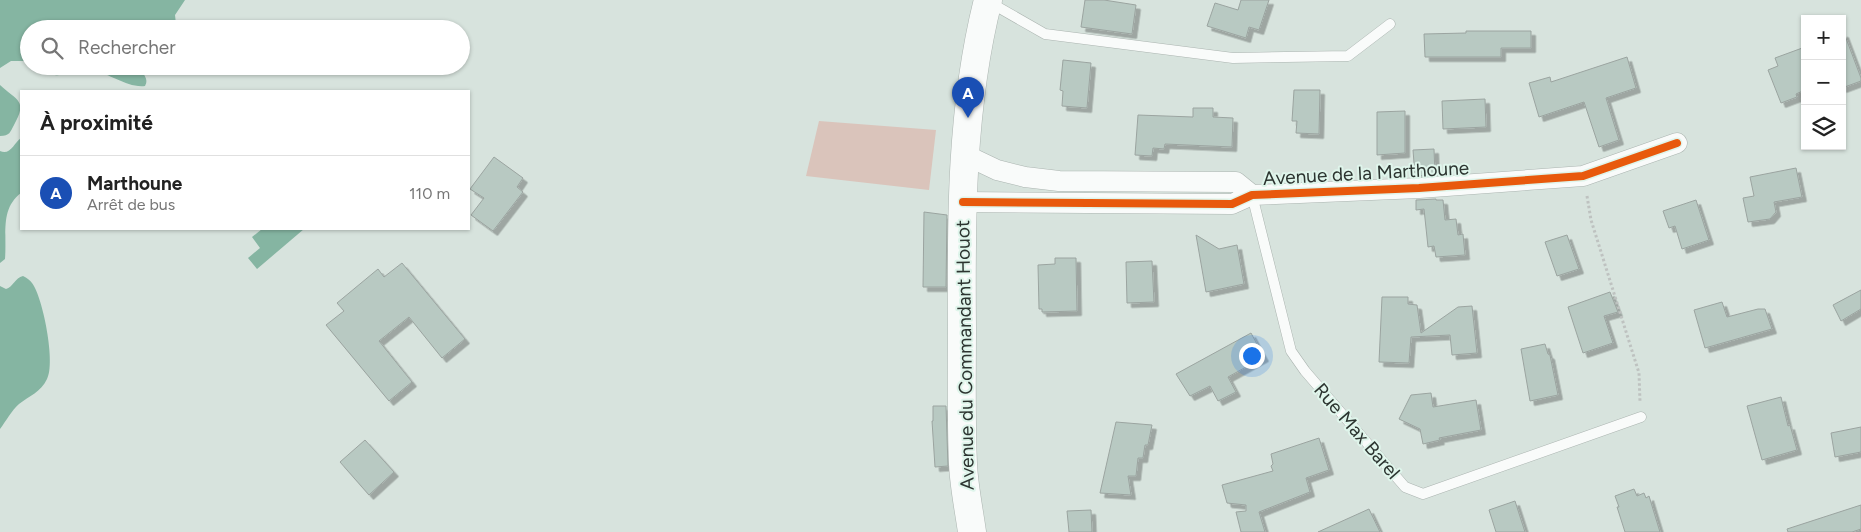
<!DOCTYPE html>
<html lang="fr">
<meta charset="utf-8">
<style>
body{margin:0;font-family:Figtree,sans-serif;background:#f6f6f6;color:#222}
.controls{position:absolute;right:15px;top:15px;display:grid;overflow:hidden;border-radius:0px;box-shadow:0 1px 4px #0004}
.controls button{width:45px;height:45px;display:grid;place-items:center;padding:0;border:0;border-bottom:1px solid #e0e0e0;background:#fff;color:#222;font:25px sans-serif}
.you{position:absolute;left:1251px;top:355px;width:18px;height:18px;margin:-12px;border:4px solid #fff;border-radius:50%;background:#1a73e8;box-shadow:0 0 0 8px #1a73e833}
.badge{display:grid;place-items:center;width:32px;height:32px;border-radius:50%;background:#68716d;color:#fff;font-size:16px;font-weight:700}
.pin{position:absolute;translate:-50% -41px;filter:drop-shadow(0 1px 2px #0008)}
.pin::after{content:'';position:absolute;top:26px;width:18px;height:15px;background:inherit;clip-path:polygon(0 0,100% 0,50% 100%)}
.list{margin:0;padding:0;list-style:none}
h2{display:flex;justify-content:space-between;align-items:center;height:65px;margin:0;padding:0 20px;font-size:21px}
h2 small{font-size:16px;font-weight:400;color:#767676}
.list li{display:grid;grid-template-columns:32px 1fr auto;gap:15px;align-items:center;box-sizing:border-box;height:75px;padding:0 20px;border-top:1px solid #e0e0e0}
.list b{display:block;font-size:19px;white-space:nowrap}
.list p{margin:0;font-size:16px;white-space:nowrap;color:#767676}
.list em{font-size:16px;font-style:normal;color:#767676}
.icon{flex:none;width:28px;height:28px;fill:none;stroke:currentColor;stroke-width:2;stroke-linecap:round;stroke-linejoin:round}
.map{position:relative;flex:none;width:1861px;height:532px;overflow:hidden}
.search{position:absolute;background:#fff;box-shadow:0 1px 4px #0004;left:20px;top:20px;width:450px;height:55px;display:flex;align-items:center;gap:12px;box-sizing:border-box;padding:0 18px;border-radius:28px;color:#767676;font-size:19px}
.panel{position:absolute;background:#fff;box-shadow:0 1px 4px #0004;left:20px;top:90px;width:450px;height:140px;border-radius:0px}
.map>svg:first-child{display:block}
</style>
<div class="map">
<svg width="1861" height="532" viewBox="0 0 1861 532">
<defs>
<filter id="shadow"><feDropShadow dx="4.5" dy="4.5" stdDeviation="0" flood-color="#0004"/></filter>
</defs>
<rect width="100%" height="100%" fill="#d7e3dd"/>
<!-- green -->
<polygon fill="#dac4bb" points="819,121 936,130 929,190 806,176"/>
<!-- water -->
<g fill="#85b5a2">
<polygon points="0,0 185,0 175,15 176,24 175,29 29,29 29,61 11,61 0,68"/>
<path d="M 44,66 L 141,66 C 141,74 150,78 145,86 C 126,88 111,73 92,71 C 86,70 80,69 76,70 C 60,73 57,82 44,66 Z"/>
<path d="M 0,85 C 17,101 28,100 14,125 C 10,132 10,136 0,136 Z"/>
<path d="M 21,138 L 21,193 C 0,209 7,233 5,259 L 0,263 L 0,151 C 10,156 14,143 21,138 Z"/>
<polygon points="262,229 304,229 257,269 248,258 260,248 252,237"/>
<path d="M 23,276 C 27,278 30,280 32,283 C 43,297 56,364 47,379 C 41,392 29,396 19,404 C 12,410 6,421 0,429 L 0,286 L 6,289 C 13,287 15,278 23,276 Z"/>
</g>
<!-- building -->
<g fill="#b8c9c2" stroke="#9ba4a0" filter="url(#shadow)">
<polygon points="1085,0 1104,0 1136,5 1132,34 1081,27"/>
<polygon points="1241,0 1269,0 1259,30 1249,27 1246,38 1207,26 1215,3 1238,10"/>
<polygon points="1466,31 1531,31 1531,48 1501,48 1501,57 1425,57 1424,34 1466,33"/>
<polygon points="1842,33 1844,33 1861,78 1861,81 1842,88"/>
<polygon points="1805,47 1805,90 1796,94 1797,97 1781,103 1768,70 1778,66 1775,58"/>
<polygon points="1627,57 1636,88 1606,98 1619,140 1599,147 1584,102 1539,117 1529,83 1550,77 1551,82"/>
<polygon points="1063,60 1091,63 1087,108 1062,106 1063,91 1060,90"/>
<polygon points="1294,90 1320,90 1319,134 1296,133 1297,121 1292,121"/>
<polygon points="1485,99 1486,127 1443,129 1442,101"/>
<polygon points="1193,108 1213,108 1213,117 1233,118 1232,147 1165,144 1164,149 1153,148 1152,156 1135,155 1138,115 1193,117"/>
<polygon points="1405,111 1405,153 1377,155 1377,112"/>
<polygon points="1434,149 1435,175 1415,176 1413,150"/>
<polygon points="494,157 523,178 517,187 523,192 493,231 471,215 484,198 470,189"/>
<polygon points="1796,168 1802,197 1774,202 1776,212 1770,219 1748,222 1743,198 1754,196 1750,177"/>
<polygon points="1436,199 1436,200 1443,200 1445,220 1456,219 1458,235 1463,234 1465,255 1436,257 1434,246 1428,247 1424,209 1416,210 1416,200"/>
<polygon points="1696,200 1709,240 1682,249 1675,226 1669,228 1663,211"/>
<polygon points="924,212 947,215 946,287 923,287"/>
<polygon points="1196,235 1219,249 1237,245 1244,284 1206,292"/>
<polygon points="1567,235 1579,269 1557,276 1545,242"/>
<polygon points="1055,258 1076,258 1077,311 1042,312 1042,309 1039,309 1038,265 1055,264"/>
<polygon points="1152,261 1154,302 1127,303 1126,262"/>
<polygon points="402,263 465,339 442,358 409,317 379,341 412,382 389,401 326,325 344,311 337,303 378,269 384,277"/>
<polygon points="1861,290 1861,309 1841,321 1833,305"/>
<polygon points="1610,292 1618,312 1604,316 1613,343 1583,353 1568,307"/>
<polygon points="1382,297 1408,297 1408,304 1417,305 1421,333 1458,307 1472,306 1477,353 1452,355 1450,335 1411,337 1409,363 1379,362"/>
<polygon points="1722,302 1727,317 1758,309 1765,309 1772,329 1705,348 1694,310"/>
<polygon points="1251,333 1264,357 1228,377 1236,392 1218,401 1210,386 1190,396 1176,374"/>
<polygon points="1545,344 1548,354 1550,355 1558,395 1530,401 1521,349"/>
<polygon points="1431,393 1433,407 1476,400 1481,430 1439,438 1440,440 1423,444 1420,429 1399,419 1411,395"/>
<polygon points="1781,397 1788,426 1790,425 1797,450 1762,460 1747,406"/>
<polygon points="933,406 946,406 948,466 935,467 932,421 933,421"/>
<polygon points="1116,422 1152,425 1148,445 1145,445 1143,458 1138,458 1136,476 1128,476 1131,495 1100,493"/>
<polygon points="1861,427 1861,452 1835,457 1831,433"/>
<polygon points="1319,438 1329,470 1306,478 1310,492 1259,512 1265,532 1241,532 1236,512 1246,511 1246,505 1227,503 1222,485 1273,471 1271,466 1273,464 1271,454"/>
<polygon points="365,440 394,472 369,495 340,462"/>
<polygon points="1634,489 1637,496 1644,493 1646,498 1649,496 1660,532 1625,532 1617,507 1619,507 1615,496"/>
<polygon points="1515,501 1525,532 1496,532 1489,510"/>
<polygon points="1861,505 1861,529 1852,532 1788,532 1787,529"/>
<polygon points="1369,509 1380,532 1318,532"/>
<polygon points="1091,510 1092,532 1069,532 1067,511"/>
</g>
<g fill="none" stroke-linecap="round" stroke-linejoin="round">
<!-- lane casing -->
<g stroke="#abb4b0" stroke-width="11">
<g id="lane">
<polyline points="989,2 1045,34 1233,58 1348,56 1390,24"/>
<polyline points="1252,195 1291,351 1305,371 1405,487 1423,494 1641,417"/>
</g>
</g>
<!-- street casing -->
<g stroke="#abb4b0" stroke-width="21">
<g id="street">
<polyline points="965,158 976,160 997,170 1025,177 1059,181 1236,182 1252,195"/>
<polyline points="963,202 1232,204 1252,195 1419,188 1583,176 1677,143"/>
</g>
</g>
<!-- secondary casing -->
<g stroke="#abb4b0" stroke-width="29">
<path id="secondary" d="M 972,532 C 969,510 964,487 963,464 C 961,419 962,373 962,328 C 961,218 961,107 988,0"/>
</g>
<!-- path -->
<polyline stroke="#bec2c0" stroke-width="3" stroke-dasharray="2.5 2.5" stroke-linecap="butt" points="1587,196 1591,220 1639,373 1640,402"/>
<!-- lane -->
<use href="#lane" stroke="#f9fbfa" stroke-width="10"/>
<!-- street -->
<use href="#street" stroke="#f9fbfa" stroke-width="20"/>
<!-- secondary -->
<use href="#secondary" stroke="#f9fbfa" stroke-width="28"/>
<!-- cycleway casing -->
<g stroke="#dff5eb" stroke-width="11">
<polyline id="cycleway" points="963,202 1232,204 1252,195 1419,188 1583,176 1677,143"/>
</g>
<!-- cycleway -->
<use href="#cycleway" stroke="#e8590c" stroke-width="8"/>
</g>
<g text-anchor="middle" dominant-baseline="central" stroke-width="4" stroke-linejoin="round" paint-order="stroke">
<!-- street labels -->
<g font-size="19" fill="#2c3430" stroke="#dff5eb">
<text transform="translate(1366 173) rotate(-3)">Avenue de la Marthoune</text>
<text transform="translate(965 355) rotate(-91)">Avenue du Commandant Houot</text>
<text transform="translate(1357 431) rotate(49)">Rue Max Barel</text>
</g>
</g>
</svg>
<div class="controls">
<button>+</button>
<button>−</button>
<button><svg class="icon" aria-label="layers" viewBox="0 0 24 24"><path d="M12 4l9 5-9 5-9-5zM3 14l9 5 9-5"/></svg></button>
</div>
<div class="you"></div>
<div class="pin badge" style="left:968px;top:118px;background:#1a4fb4">A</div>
<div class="search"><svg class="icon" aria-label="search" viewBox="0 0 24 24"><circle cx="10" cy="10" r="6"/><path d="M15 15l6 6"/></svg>Rechercher</div>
<section class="panel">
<h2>À proximité<small></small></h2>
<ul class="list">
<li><span class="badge" style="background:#1a4fb4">A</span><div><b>Marthoune</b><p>Arrêt de bus</p></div><em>110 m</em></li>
</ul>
</section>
</div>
